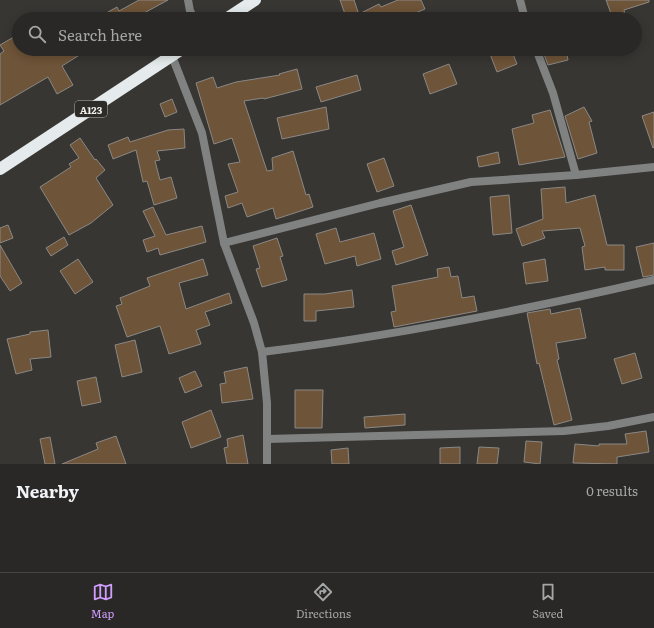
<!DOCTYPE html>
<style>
body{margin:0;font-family:Literata,serif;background:#353432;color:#f1f3f6}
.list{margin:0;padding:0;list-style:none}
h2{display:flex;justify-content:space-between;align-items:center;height:52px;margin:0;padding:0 16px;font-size:17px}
h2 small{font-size:13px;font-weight:400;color:#a5a6a7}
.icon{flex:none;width:22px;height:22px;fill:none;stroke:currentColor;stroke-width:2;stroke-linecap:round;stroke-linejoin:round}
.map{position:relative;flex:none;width:654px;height:464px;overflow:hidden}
.search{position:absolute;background:#292826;box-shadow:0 2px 10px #0003;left:12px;right:12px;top:12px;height:44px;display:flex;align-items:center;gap:10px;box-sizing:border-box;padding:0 14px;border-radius:22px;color:#a5a6a7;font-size:15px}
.sheet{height:108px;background:#292826}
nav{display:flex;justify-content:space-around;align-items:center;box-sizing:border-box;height:56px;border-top:1px solid #454443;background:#292826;font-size:11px;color:#a5a6a7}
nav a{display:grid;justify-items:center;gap:2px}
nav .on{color:#d19dfe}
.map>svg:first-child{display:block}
</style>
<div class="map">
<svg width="654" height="464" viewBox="0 0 654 464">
<rect width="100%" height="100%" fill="#373633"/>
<!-- building -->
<g fill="#6e5438" stroke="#8b8885">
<polygon points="139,0 168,0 133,19 106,19 110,17 108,12 117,7 119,11"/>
<polygon points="340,0 354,0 358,12 346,17"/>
<polygon points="398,0 421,0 425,9 401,19 349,19 379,4 381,7"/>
<polygon points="606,0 649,0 649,2 624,10 626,19 613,19"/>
<polygon points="19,34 19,49 89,49 62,66 73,85 57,94 48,77 0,105 0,54 4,51 0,45"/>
<polygon points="488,49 511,49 517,64 497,72"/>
<polygon points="542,49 566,49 568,60 548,65"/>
<polygon points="449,64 457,84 430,94 423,74"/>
<polygon points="297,69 302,89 264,99 263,98 244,101 267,171 273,170 272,158 293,151 306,195 309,194 313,207 276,219 273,208 247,217 242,203 228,208 225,196 238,192 228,164 240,162 232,138 214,144 196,83 213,77 217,88 236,82 280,75 279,74"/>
<polygon points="357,75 361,90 321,102 316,87"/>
<polygon points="172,99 177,112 165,117 160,104"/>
<polygon points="326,107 329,129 282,139 277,118"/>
<polygon points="584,107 592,121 589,122 597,153 578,159 565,116"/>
<polygon points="550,110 565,157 519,165 512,129 534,123 532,115"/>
<polygon points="654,112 654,147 653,148 642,116"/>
<polygon points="184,129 185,148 157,151 160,160 155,161 160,180 171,177 177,198 154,205 147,181 143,182 136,150 113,159 108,145 128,137 130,142 168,130"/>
<polygon points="80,138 95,160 96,159 105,170 96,178 113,205 91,223 69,235 40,187 71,167 69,164 79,158 70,145"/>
<polygon points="498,152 500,163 479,167 477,157"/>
<polygon points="384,158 394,186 377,192 367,164"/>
<polygon points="565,187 566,203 595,195 607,245 624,245 624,270 605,270 605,267 585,270 582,247 585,246 580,228 542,231 545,238 522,246 516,229 543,219 541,189"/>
<polygon points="509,195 512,233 493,235 490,197"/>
<polygon points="411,205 428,255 396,265 392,251 404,247 393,211"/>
<polygon points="153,207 166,235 202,226 206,242 160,255 158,248 147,252 143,240 155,236 143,211"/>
<polygon points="8,225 13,238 0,243 0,228"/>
<polygon points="336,228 340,242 374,233 381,259 357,266 355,256 325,264 316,234"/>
<polygon points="64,237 68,245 51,256 46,248"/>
<polygon points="277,238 283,256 280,257 287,280 262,287 256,269 260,268 253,246"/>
<polygon points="654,243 654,275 643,277 636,247"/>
<polygon points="0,245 22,283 10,291 0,276"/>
<polygon points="78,259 93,282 75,294 60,271"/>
<polygon points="203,259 208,275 179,283 186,309 229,293 232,303 205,312 210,325 196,330 201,344 169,354 160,326 127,337 116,306 122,304 120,298 150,286 147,278"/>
<polygon points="545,259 548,281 526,284 523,263"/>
<polygon points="449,267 451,277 458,276 462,298 474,296 477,311 394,327 391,312 396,311 392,286 438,277 437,269"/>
<polygon points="352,290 354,307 316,311 316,321 304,321 304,294 325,294"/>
<polygon points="580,308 586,338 556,343 559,359 557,360 572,420 554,425 539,363 537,364 527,313 550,309 551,314"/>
<polygon points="48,330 51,357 30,359 32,370 16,374 7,339 30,334 30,332"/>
<polygon points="135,340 142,372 122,377 115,345"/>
<polygon points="635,353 642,378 622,384 614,359"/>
<polygon points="247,367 253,399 222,403 220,384 226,383 224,372"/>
<polygon points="195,371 202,386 185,393 179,378"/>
<polygon points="96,377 101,402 82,406 77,381"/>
<polygon points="295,390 323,390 322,428 295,428"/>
<polygon points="211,410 221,437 191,448 182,422"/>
<polygon points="405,414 405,425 365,428 364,417"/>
<polygon points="646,431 649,452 617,457 617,464 573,463 575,444 599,446 599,444 627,444 625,434"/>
<polygon points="243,435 248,464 227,464 224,448 228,447 227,439"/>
<polygon points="116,436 126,464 62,464 98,449 96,443"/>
<polygon points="50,437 55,464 45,464 40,439"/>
<polygon points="526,441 542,442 540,464 524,462"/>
<polygon points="460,447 460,464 440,464 440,448"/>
<polygon points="479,447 499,448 497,464 477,464"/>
<polygon points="348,448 349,464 332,464 331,450"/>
</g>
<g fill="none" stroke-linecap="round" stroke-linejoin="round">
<!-- street -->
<g stroke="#808282" stroke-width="8">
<polyline points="188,0 190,11 195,19"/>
<polyline points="520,0 525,19"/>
<polyline points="536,49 553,93 576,175"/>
<polyline points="172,56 202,133 224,243 254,323 262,352 267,403 267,464"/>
<polyline points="224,243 380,203 471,182 576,175 654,167"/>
<path d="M 262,352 C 394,336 525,310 654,280"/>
<polyline points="267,439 564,431 608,426 654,417"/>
</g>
<!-- highway -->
<g stroke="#e5ebec" stroke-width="12">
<polyline points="226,19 255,0"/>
<polyline points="0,169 182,49"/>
</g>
</g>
<g text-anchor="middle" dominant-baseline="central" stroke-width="4" stroke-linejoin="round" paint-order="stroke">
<!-- shield labels -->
<rect fill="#2d2c29" stroke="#b5b4b2" stroke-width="1" x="75" y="101" width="32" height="16" rx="3"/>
<g font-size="10" font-weight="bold" fill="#efefec">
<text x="91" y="109">A123</text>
</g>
</g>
</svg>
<div class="search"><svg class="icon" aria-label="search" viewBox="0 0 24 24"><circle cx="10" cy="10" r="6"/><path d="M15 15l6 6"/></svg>Search here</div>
</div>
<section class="sheet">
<h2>Nearby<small>0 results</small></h2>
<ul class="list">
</ul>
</section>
<nav>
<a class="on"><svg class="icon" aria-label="map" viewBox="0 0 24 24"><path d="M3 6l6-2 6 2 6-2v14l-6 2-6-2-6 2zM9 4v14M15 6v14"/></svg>Map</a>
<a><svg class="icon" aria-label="directions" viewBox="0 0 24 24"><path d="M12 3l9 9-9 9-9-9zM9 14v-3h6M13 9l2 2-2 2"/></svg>Directions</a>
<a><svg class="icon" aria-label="saved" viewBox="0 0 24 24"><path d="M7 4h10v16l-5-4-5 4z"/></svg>Saved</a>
</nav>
